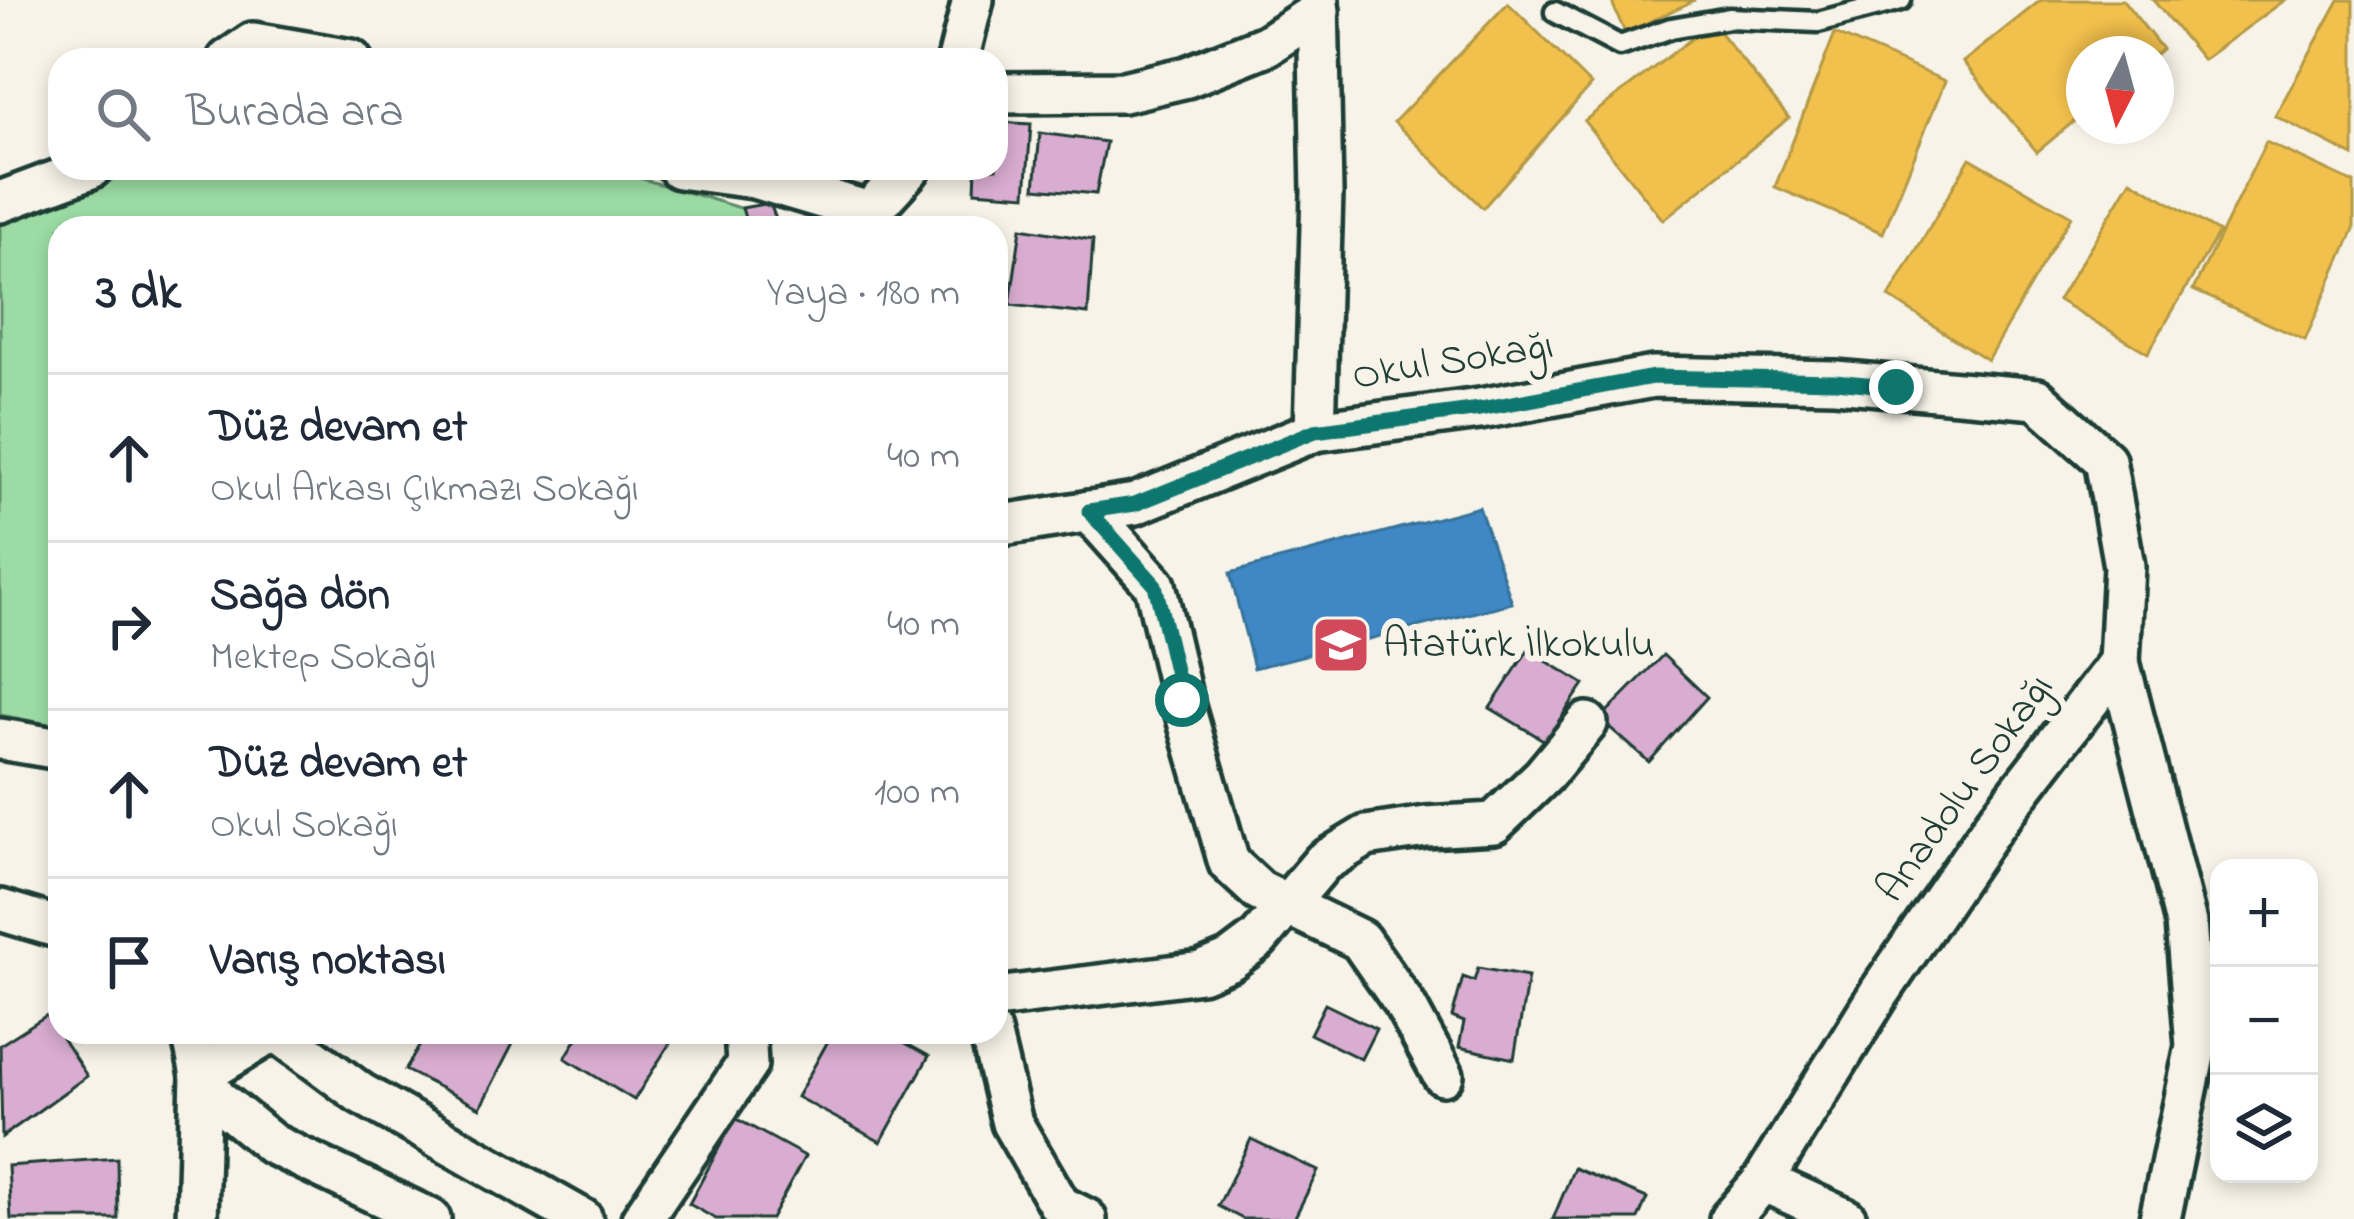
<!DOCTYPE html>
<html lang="tr">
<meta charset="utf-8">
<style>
body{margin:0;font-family:"Indie Flower",sans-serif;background:#f2f2f3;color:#1f2937}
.controls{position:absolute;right:36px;bottom:36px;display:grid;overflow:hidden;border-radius:24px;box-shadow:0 6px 18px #0003}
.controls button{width:108px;height:108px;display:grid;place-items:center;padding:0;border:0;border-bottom:3px solid #e0e1e3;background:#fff;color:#1f2937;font:60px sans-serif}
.compass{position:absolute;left:2066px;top:36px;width:108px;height:108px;border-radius:50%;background:#fff;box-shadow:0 6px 18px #0003;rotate:186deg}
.stop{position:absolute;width:36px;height:36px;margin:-27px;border:9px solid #0f766e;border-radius:50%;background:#fff}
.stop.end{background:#0f766e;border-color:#fff;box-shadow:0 3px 12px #0008}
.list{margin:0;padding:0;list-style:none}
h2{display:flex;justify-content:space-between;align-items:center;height:156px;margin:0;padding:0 48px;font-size:51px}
h2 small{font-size:39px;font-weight:400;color:#747a83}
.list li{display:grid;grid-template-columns:78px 1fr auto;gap:36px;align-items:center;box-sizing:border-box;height:168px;padding:0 48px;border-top:3px solid #e0e1e3}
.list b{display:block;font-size:45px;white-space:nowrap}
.list p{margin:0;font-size:39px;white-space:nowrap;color:#747a83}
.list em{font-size:39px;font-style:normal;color:#747a83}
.icon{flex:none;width:66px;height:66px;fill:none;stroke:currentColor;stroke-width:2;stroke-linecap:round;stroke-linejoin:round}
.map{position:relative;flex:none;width:2354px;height:1219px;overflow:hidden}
.search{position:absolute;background:#fff;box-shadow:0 6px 18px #0003;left:48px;top:48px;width:960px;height:132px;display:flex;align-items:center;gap:30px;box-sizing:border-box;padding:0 42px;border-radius:36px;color:#747a83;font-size:45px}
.panel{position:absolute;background:#fff;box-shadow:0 6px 18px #0003;left:48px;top:216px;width:960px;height:828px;border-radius:36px}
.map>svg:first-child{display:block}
</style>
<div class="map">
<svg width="2354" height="1219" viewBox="0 0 2354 1219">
<rect width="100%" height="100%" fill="#f7f3e8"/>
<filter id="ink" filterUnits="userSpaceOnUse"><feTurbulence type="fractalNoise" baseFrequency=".00833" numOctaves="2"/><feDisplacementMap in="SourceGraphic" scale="24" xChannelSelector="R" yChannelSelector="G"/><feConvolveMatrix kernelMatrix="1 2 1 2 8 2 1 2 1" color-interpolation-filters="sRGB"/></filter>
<g filter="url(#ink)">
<!-- green -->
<polygon fill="#9cdca4" stroke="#5e8c6c" stroke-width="3" points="127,168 606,168 807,228 60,228 60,726 0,715 0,224 109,182"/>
<!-- homes -->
<g fill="#f2c14e" stroke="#b39946" stroke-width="3">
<polygon points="1611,0 1695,0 1625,33"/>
<polygon points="2041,0 2123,0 2162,49 2156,54 2084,54 2084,113 2037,152 1963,62"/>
<polygon points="2153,0 2285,0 2203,60"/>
<polygon points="2339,0 2354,0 2354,156 2275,116"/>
<polygon points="1508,3 1591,85 1483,208 1394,122"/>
<polygon points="1712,23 1789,118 1663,220 1584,121"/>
<polygon points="1835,33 1945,81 1883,233 1775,187"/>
<polygon points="2266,142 2354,183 2354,229 2305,340 2193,290"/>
<polygon points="1970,158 2071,216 1987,360 1889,297"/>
<polygon points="2131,180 2219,232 2148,353 2058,300"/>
</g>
<!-- schools -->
<polygon fill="#3f88c5" stroke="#35729a" stroke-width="3" points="1479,507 1512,603 1254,668 1230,573"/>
<!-- building -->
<g fill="#d9add1" stroke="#1f3d34" stroke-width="3">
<polygon points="996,122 1031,124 1026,195 975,191 976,168 996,168"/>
<polygon points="1040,133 1106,142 1096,194 1035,188"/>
<polygon points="770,203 779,228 748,228 742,208"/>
<polygon points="1021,228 1093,240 1088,314 1010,305"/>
<polygon points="1528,650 1584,684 1545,741 1490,708"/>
<polygon points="1663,655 1707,697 1649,762 1600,719"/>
<polygon points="1478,968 1528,977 1514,1059 1459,1047 1464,1022 1452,1017 1463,977 1474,981"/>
<polygon points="1325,1004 1376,1029 1361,1059 1310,1034"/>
<polygon points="47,1015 87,1076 2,1137 0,1045"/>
<polygon points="428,1032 519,1032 480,1108 405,1070"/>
<polygon points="581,1032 677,1032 634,1100 565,1058"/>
<polygon points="833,1032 885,1032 929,1056 881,1142 797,1097"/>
<polygon points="735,1118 805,1156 771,1219 716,1219 689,1204"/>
<polygon points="1251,1139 1318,1171 1294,1219 1243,1219 1218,1206"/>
<polygon points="117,1158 118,1219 11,1219 8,1166"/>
<polygon points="1574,1168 1647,1198 1638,1219 1553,1219"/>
</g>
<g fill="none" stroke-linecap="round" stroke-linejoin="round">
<!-- lane casing -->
<g stroke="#1f3d34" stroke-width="27">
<polyline id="lane" points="1555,12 1620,46 1671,28 1729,18 1818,22 1901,0"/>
</g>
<!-- street casing -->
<g stroke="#1f3d34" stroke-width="48">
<g id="street">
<polyline points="1318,0 1322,193 1315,431 1480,409 1653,377 1835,381 2037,399 2105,460 2124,566 2119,662 1995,823 1880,992 1763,1181 1730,1219"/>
<polyline points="228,60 253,43 351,60"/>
<polyline points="958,60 973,0"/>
<polyline points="996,93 1123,92 1187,77 1267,45 1319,11"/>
<polyline points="679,168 754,178 869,212"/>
<polyline points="0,202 91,168"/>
<polyline points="855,228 910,168"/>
<polyline points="1089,511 1155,585 1182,700 1229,863 1259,891 1360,940 1405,1005 1443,1075"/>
<polyline points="996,526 1135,504 1315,431"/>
<polyline points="2119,662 2186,923 2196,1046 2160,1219"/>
<polyline points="0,739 60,749"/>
<polyline points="0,910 60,928"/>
<polyline points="996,998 1201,972 1230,960 1258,939 1323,862 1366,836 1426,827 1494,823 1543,776 1587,723"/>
<polyline points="192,1032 201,1075 197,1219"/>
<polyline points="278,1032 360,1093 582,1219"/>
<polyline points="990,1032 1012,1123 1060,1206 1086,1219"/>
<polyline points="201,1075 216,1098 272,1144 430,1219"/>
<polyline points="201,1075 272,1032"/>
<polyline points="1763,1181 1846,1219"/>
<polyline points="642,1219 747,1064 745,1032"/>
</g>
</g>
<!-- lane -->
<use href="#lane" stroke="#f7f3e8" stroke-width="18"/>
<!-- street -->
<use href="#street" stroke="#f7f3e8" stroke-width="39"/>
</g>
</g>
<g fill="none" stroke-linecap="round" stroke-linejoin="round" filter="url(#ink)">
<!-- route -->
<polyline stroke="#0f766e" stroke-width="15" points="1182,700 1155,585 1089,511 1135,504 1315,431 1480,409 1653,377 1835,381 1896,387"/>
</g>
<!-- icons -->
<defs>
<g id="school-square" transform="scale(3)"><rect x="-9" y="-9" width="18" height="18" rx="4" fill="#d1495b" stroke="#f7f3e8"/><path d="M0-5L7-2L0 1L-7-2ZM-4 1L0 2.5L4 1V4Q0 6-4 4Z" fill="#fff"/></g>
</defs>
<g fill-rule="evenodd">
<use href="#school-square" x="1341" y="645"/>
</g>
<g text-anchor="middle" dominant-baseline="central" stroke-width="12" stroke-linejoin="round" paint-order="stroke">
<!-- street labels -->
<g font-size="42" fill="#1f3d34" stroke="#f7f3e8">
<text transform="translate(1453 362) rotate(-9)">Okul Sokağı</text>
<text transform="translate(1966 789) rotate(-54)">Anadolu Sokağı</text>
</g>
<!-- poi labels -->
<g font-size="42" fill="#1f3d34" stroke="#f7f3e8" text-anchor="start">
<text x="1383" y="645">Atatürk İlkokulu</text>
</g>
</g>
</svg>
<div class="controls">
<button>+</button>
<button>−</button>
<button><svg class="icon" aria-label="layers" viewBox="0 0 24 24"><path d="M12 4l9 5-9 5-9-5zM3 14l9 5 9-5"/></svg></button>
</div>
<svg class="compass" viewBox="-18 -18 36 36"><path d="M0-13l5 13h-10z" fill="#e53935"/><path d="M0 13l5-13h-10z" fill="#747a83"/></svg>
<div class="stop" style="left:1182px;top:700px"></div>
<div class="stop end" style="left:1896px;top:387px"></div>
<div class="search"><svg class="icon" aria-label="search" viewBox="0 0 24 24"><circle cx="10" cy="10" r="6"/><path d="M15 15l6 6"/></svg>Burada ara</div>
<section class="panel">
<h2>3 dk<small>Yaya · 180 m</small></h2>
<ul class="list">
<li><svg class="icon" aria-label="ahead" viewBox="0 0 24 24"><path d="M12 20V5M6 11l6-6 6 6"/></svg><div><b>Düz devam et</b><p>Okul Arkası Çıkmazı Sokağı</p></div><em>40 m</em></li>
<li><svg class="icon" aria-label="right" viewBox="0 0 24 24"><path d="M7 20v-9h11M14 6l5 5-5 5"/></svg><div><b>Sağa dön</b><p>Mektep Sokağı</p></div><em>40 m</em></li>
<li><svg class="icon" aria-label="ahead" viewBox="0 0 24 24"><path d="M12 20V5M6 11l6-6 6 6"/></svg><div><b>Düz devam et</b><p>Okul Sokağı</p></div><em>100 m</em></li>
<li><svg class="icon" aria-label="arrive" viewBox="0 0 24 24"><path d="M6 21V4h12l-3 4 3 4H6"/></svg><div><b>Varış noktası</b></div></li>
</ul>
</section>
</div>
